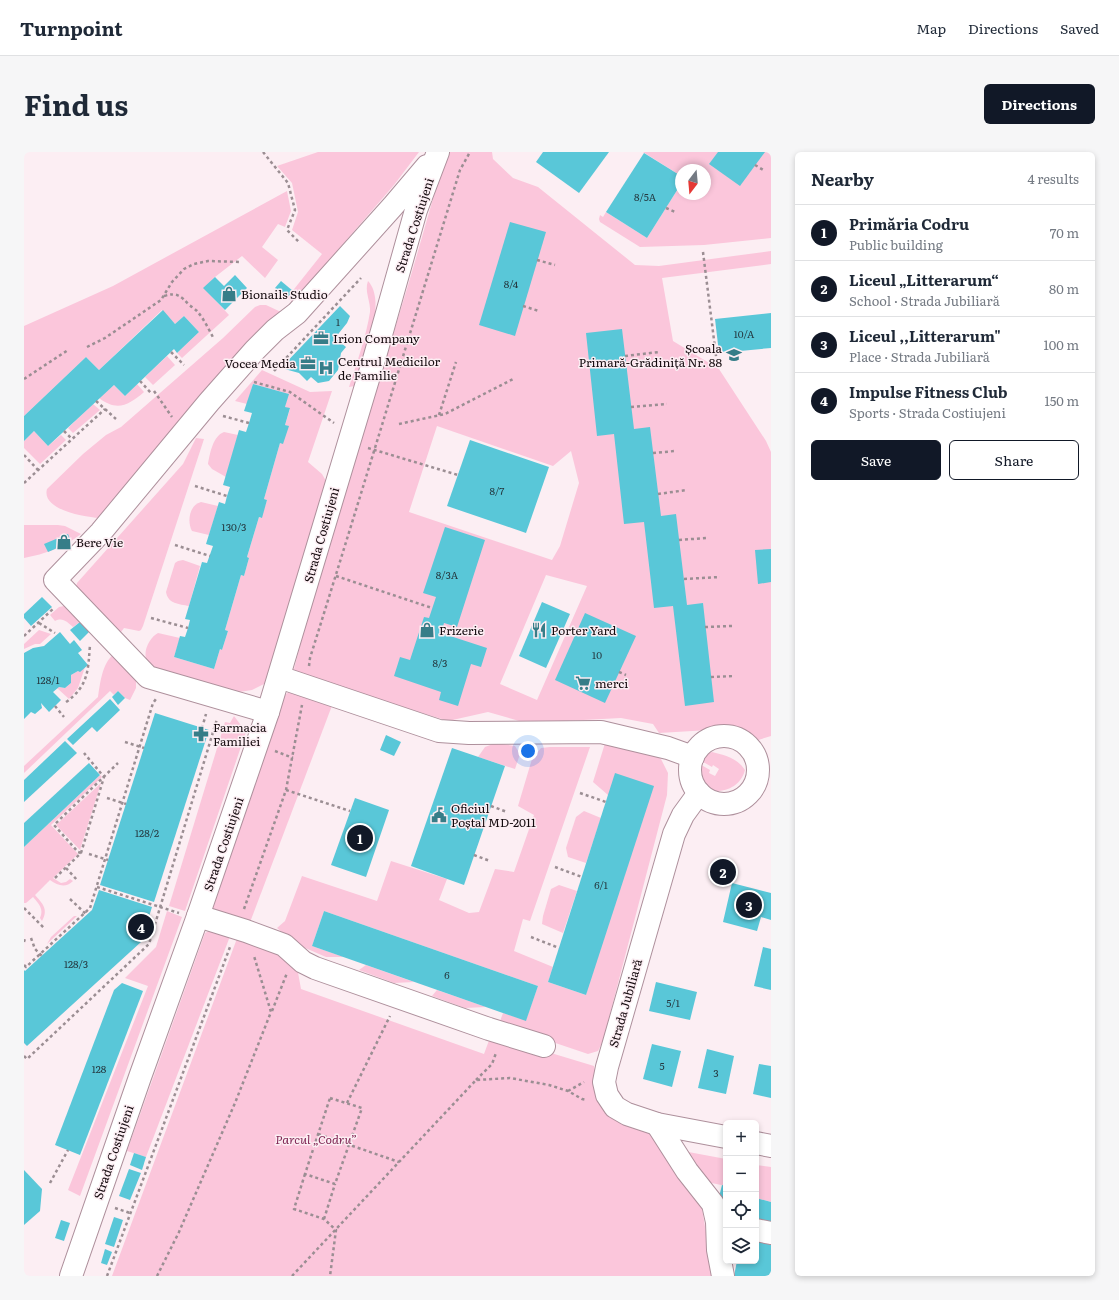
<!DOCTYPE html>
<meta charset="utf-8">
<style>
body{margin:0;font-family:Literata,serif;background:#f6f6f7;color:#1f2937}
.controls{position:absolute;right:12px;bottom:12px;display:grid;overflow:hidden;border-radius:6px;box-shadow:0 2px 6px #0003}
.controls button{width:36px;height:36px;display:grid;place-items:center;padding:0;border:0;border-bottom:1px solid #e0e1e3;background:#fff;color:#1f2937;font:20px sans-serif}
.compass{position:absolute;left:651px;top:12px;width:36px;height:36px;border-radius:50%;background:#fff;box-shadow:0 2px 6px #0003;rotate:196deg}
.you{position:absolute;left:504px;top:599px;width:14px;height:14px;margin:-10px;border:3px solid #fff;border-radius:50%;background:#1a73e8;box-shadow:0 0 0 6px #1a73e833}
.badge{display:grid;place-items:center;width:26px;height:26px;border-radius:50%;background:#111827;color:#fff;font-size:13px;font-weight:700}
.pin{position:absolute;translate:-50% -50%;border:2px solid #fff;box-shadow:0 1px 4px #0006}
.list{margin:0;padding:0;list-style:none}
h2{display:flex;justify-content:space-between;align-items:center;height:52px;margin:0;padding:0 16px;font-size:17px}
h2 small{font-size:13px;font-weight:400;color:#747a83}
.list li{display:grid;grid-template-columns:26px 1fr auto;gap:12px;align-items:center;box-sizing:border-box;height:56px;padding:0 16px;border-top:1px solid #e0e1e3}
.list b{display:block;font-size:15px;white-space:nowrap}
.list p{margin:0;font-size:13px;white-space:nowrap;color:#747a83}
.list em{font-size:13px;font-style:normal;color:#747a83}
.actions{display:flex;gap:8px;padding:12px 16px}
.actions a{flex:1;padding:9px 0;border:1px solid #111827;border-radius:6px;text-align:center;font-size:14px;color:#111827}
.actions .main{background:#111827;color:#fff}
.icon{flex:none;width:22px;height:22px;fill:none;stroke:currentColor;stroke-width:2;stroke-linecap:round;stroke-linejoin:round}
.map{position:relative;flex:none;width:747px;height:1124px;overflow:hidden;border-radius:6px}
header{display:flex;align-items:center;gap:24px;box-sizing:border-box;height:56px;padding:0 20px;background:#fff;border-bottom:1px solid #e0e1e3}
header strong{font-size:19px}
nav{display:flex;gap:22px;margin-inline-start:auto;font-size:14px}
.intro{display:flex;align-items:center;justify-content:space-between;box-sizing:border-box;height:96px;padding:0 24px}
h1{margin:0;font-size:28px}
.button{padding:10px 18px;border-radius:6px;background:#111827;color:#fff;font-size:14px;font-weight:700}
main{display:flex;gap:24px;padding:0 24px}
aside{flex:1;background:#fff;border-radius:6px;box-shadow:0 2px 6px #0003}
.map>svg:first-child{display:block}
</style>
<header>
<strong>Turnpoint</strong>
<nav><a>Map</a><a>Directions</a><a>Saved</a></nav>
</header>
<div class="intro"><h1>Find us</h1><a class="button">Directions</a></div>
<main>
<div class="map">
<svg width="747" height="1124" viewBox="0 0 747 1124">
<rect width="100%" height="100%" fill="#fceef3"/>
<!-- green -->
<g fill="#fbc6db" fill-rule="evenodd">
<polygon points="294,0 395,0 370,33 269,150 263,146 298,102 268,78 274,60 268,31 253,14"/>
<path d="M 425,0 L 468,0 L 469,7 L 489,26 L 514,35 L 611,113 L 635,114 L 747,99 L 747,112 L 638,126 L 649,189 L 695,217 L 742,289 L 747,300 L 747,584 L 728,590 L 702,577 L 635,581 L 629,572 L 597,566 L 502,571 L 464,560 L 424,569 L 269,521 C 298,404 337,289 372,173 C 388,122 402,70 417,19 ZM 413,274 L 529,314 L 547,299 L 555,331 L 536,394 L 528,408 L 385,360 ZM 522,423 L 563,434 L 513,548 L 476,532 Z"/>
<polygon points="619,0 747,0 747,86 680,93 616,95 576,70 575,67 576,63 579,65 582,60 623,86 657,32 657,42 681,42 681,18 657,18 657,24"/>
<polygon points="263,39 267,59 261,75 254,72 238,95 254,108 241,126 218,104 191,125 180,136 205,163 158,206 153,201 175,180 160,164 151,172 138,158 75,218 62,205 0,264 0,174 89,134"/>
<path d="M 344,129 C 364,150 339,210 331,234 L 325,235 C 333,210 342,185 346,160 C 347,150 340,139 344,129 Z"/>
<path d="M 236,153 L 242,153 L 257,160 L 75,366 C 61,365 17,358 23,337 L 59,302 L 82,283 L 97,275 L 199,186 L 231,155 Z"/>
<polygon points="143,204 151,213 129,233 121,225"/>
<path d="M 238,218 L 286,240 L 308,239 L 284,310 L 298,322 L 302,329 L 242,531 L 228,538 L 215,540 L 132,516 C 129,514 126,512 124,510 C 117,501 126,485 134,481 L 156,486 L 150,505 L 190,517 L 196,497 L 198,498 L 204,479 L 201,478 L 217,423 L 220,424 L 225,406 L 223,405 L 235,365 L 237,366 L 243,348 L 240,347 L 256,291 L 264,274 L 261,273 L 266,257 L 261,255 L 264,242 L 229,232 L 223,252 L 211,249 Z"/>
<path d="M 113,232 L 120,240 C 105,253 93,260 75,246 L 90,233 L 101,244 Z"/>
<polygon points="69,252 76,258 49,281 44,276"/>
<polygon points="10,279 24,294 37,283 42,288 16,312 0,296 0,289"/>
<path d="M 200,280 L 214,283 L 202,325 L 188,317 L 184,312 C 186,301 189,284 200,280 Z"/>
<polygon points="172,286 180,287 119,474 117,478 115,479 100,476 94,484 52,435 53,431 159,312"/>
<path d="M 177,350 L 194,354 L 185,383 L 168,379 C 163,370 165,353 177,350 Z"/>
<path d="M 0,373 L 34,373 L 41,374 L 57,382 C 41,395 21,402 0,406 Z"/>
<path d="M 159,408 L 176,414 L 165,454 C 155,452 144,452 142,440 L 151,411 L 154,409 Z"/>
<path d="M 40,454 L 56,470 L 49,475 C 43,470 39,465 31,469 L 26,463 L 35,455 Z"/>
<polygon points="15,478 27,482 16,492 11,492 0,497 0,492"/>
<path d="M 89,503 L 112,528 L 112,536 L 106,548 L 101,546 L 94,539 L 90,543 L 86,539 L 0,621 L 0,614 L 74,545 C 76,532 78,512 89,503 Z"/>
<polygon points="61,515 54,536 45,547 33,536 35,535 41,536 47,531 47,523 54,519 56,519"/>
<polygon points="266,539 309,551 225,773 185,761 257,546"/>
<polygon points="210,564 222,580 161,759 145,754 201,570 206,571"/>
<polygon points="582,588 628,601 637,607 644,621 643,643 579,889 574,899 564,902 475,872 479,861 502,868 514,834 300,759 288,794 320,805 302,805 272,792 253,776 261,769 278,724 353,749 367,709 423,727 415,748 445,761 455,760 471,717 490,720 510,663 494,654 508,607 517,596 526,595 566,595 506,769 499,767 490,799 529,815 524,830 562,843 584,643 569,630"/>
<polygon points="469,592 478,592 491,594 496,602 491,617 454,605 461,595"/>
<path d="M 688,600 C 701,603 713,606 721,618 C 713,650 659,644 672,610 L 686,618 L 685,621 L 691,624 L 695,617 L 689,613 L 688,615 L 674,607 L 681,602 Z"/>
<path d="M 76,623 L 78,625 L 27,673 L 54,702 L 29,726 L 37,731 L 42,730 L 46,727 L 49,729 C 42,736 34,734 26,728 L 11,743 C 18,751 25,757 18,769 L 16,766 C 20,757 15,752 9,745 L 2,751 L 0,751 L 0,695 Z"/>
<polygon points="77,631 56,698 32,673"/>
<polygon points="560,659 577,666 562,711 544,705 542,696 552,665"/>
<polygon points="535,733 553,739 539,781 518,772 519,764 527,737"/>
<polygon points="143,759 158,765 56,1044 44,1038 124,834 101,826 132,795"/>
<polygon points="50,764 53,764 23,792 27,785"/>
<polygon points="191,776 208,779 122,1005 103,999 181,781"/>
<polygon points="215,781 252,794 273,815 277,837 460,902 467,883 570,914 580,958 633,986 677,1050 689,1124 88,1124"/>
<polygon points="342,813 390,830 370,831 335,818"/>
<polygon points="413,838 462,855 441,856 408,844"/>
<polygon points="659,999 702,1007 702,1034 678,1029"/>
<polygon points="732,1013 747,1015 747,1050 732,1046"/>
</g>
<!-- building -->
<g fill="#59c7d8">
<polygon points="519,0 585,0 555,41 512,10"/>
<polygon points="694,0 741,0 716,34 685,12"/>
<polygon points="620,1 657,24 657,32 623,86 582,60"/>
<polygon points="486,70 522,80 491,184 455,173"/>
<polygon points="211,123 223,136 201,158 179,136 191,125 200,134"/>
<polygon points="257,129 269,139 263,146 251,136"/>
<polygon points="316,154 326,164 323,171 311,186 322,195 317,201 314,218 305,229 294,231 287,225 283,229 275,221 257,216"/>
<polygon points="139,158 151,172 160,164 175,180 153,201 150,197 101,244 90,233 24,294 10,279 0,289 0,264 62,205 75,218"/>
<polygon points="747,161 747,196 695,201 691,167"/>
<polygon points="598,177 610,277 626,275 637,364 652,362 663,453 679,451 690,550 661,554 649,454 630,456 620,370 600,372 590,282 573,284 562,181"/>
<polygon points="229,232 265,242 261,255 266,256 261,273 265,274 259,292 256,291 240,347 243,348 238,366 235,365 223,405 225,406 220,424 217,423 201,478 204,479 198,498 196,497 190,517 150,505 156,484 161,485 164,476 166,468 161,467 178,410 183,411 189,394 182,392 195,350 201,352 203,344 206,335 199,333 215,278 222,280 225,271 228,261 220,259"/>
<polygon points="446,288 525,315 502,381 423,354"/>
<polygon points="421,375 461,388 433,475 420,471 417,481 463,496 457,515 447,512 434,554 415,548 417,540 370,524 376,505 386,508 400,465 405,466 412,445 399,441"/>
<polygon points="44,382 47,390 24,400 20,392"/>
<polygon points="747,397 747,430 734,432 731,398"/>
<polygon points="18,445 28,455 7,474 0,466 0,462"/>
<polygon points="518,450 546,462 522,516 495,504"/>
<polygon points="561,461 612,484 581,551 531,528"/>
<polygon points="56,470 65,480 56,489 46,478"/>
<polygon points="36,480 46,492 50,488 58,498 54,501 64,513 56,520 54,519 47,523 47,531 41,536 35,535 29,540 37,548 25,560 17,551 18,556 11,562 7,560 0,567 0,501 9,496 20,494"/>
<polygon points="94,539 101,546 94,553 88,545"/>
<polygon points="86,547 96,558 73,580 68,575 49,593 43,587"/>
<polygon points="131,561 185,578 130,750 76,733"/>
<polygon points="362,583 377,590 370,604 356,598"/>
<polygon points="41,589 53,601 0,650 0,628"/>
<polygon points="428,596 481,614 440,733 387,714"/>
<polygon points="65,611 76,623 0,695 0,671"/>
<polygon points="591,621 630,634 562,843 524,830"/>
<polygon points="331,646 365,658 342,725 307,713"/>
<polygon points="708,731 747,741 747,768 737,765 733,779 699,770"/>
<polygon points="75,738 128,755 117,790 3,894 0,891 0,818 1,819 68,758"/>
<polygon points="300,759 514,834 502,869 288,794"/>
<polygon points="739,795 747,797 747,838 730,834"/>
<polygon points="632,830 673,840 666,868 625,859"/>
<polygon points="98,831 119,839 56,1003 31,993 90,838"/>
<polygon points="628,892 657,899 648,935 619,927"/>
<polygon points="683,897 710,904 702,942 674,936"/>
<polygon points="735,912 747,914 747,946 729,942"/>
<polygon points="110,1001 122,1005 118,1018 106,1013"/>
<polygon points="105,1017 117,1021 106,1048 95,1044"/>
<polygon points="0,1018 18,1037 16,1059 0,1073"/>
<polygon points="698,1033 702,1034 702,1051 694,1049"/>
<polygon points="732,1046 747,1050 747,1074 732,1070"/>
<polygon points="90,1065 99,1068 90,1095 81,1092"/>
<polygon points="37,1068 46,1071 40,1089 31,1086"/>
<polygon points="732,1087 747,1090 747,1124 710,1124 713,1109 732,1109"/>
<polygon points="81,1097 88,1100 83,1113 77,1111"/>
</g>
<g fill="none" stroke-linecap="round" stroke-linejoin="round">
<!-- minor casing -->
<g stroke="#ae909c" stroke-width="24">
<g id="minor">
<polyline points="255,525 415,579 445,581 577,580 644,596 669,605"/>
<polyline points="244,560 124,525 31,428 77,380 185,250 231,198 251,178 273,161 369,54 403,14"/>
<circle cx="700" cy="618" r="34"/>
<polyline points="675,641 659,663 650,682 583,915 580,930 583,943 591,955 603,962 633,972 702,985"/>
<polyline points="174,764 222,779 260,793 279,810 291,816 465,877 520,894"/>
<polyline points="633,972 663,1019 689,1052 693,1070 694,1098 699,1124"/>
<polyline points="732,991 747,994"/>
<polyline points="732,1078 747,1081"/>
<polyline points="47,1124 116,925 174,764 244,560 351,204 392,58 414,0"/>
</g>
</g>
<!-- path -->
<g stroke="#9b8e93" stroke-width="2.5" stroke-dasharray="3 3" stroke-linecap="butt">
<polyline points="239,0 264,31 271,58 263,78 275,90"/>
<polyline points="731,13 741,19"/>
<polyline points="642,56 651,60"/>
<polyline points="679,100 693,212"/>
<polyline points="513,108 531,113"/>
<path d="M 140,144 C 153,140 157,144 165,153 C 168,155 171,157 173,159 C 180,167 185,178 190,187"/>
<polyline points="499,154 515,159"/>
<polyline points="63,195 81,186 137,148 148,130 160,117 170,112 184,109 217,110"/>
<polyline points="147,200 160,213"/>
<polyline points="601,204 635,200"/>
<polyline points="250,219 337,126"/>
<polyline points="0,227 44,198"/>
<polyline points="116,229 127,241"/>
<polyline points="230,230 266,240 310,271"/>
<polyline points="130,239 148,265"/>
<polyline points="72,249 92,267"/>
<polyline points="607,255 643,252"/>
<polyline points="415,263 432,210"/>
<polyline points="199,264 225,271"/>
<polyline points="375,272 421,262 491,226"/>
<polyline points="40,279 48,287"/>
<polyline points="344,296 434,323"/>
<polyline points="629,301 651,299"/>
<polyline points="0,303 14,318"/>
<polyline points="0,331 81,257"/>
<polyline points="171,334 203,344"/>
<polyline points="634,342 663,338"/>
<polyline points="655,388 682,386"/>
<polyline points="151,393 186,404"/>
<polyline points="312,424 408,456"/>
<polyline points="660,427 696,425"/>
<polyline points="127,466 164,476"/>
<polyline points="15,471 31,481"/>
<polyline points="681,475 708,474"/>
<polyline points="422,483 424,478 433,480 448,479"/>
<polyline points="0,484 30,456"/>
<path d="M 285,514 L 286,506 C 337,343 386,181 436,18 L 446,0"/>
<polyline points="595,520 602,523"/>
<polyline points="687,525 711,524"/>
<path d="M 42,550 C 65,534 64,517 66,493"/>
<polyline points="31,554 40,565"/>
<polyline points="178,576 182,562"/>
<polyline points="101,590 120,596"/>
<polyline points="251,599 269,606"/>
<polyline points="262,638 326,659"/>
<polyline points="556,641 582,650"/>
<polyline points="83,646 102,652"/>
<polyline points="467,654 483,660"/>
<polyline points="57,701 54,700 30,673 94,611"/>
<polyline points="65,702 84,708"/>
<polyline points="450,703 466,709"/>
<polyline points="531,715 558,725"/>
<polyline points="42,716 54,729"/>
<polyline points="31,726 57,701 80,625 60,601"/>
<polyline points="73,735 155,761"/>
<polyline points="46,747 63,763"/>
<polyline points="0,756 20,776"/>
<polyline points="220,757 262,638 278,553"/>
<polyline points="507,785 535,796"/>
<polyline points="7,786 11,797 18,804"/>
<polyline points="0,790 1,786"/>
<polyline points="0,813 2,815 66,756 129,551 132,547"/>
<polyline points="248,859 263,821"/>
<polyline points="0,904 3,907 125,792 193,567"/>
<polyline points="452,928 468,912 472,901"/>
<polyline points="544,939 560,930"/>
<polygon points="306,946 338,956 311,1032 281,1022"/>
<polyline points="323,951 366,864"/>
<polyline points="294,982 375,1010"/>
<polyline points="281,1022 270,1057 300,1067 312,1078 306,1124"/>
<polyline points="26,1031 44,998"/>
<polyline points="91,1056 106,1061"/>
<polyline points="300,1067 311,1032"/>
<polyline points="83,1124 206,795"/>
<polyline points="133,1124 155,1080 211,951 247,860 230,804"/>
<polyline points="268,1124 452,928 486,926 525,933 544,939 558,947 563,948"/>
</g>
<!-- minor -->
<use href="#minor" stroke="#fff" stroke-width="22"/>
</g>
<!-- icons -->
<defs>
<g id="shop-bare" transform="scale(1.2)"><path d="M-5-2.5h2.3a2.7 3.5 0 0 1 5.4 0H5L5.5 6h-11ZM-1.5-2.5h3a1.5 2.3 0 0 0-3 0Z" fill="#367d88" stroke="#fceef3" stroke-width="2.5" paint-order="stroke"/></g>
<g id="office-bare" transform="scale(1.2)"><path d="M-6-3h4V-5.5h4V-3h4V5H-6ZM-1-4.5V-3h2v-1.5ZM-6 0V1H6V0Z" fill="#367d88" stroke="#fceef3" stroke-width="2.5" paint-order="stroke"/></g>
<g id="school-bare" transform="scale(1.2)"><path d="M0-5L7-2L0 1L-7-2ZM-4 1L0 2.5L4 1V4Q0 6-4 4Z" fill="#367d88" stroke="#fceef3" stroke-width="2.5" paint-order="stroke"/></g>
<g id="hospital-bare" transform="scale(1.2)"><path d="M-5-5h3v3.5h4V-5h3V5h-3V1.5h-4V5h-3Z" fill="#367d88" stroke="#fceef3" stroke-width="2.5" paint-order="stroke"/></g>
<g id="restaurant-bare" transform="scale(1.2)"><path d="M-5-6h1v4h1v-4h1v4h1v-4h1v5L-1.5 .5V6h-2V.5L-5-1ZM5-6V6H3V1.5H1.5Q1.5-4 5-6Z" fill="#367d88" stroke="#fceef3" stroke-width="2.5" paint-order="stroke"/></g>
<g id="supermarket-bare" transform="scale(1.2)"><path d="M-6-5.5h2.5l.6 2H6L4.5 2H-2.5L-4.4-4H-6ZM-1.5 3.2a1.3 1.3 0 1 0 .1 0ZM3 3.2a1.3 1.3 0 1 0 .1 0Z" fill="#367d88" stroke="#fceef3" stroke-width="2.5" paint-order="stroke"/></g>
<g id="pharmacy-bare" transform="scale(1.2)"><path d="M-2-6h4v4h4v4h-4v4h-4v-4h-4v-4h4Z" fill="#367d88" stroke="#fceef3" stroke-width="2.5" paint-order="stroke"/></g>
<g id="civic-bare" transform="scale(1.2)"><path d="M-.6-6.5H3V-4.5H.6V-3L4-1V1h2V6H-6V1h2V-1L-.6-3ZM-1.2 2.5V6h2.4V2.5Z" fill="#367d88" stroke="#fceef3" stroke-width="2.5" paint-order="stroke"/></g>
</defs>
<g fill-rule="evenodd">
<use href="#shop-bare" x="205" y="142"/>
<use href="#office-bare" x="297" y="186"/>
<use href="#school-bare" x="710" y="203"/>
<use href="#office-bare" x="284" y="211"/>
<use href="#hospital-bare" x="302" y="216"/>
<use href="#shop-bare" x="40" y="390"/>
<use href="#shop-bare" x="403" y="478"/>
<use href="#restaurant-bare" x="515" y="478"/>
<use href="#supermarket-bare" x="559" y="531"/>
<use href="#pharmacy-bare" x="177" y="582"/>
<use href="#civic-bare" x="415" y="663"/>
</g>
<g text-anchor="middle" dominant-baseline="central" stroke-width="3" stroke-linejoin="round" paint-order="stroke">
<!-- number labels -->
<g font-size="10" fill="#253940">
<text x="621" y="44">8/5A</text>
<text x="487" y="131">8/4</text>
<text x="314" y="169">1</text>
<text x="720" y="181">10/A</text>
<text x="473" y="338">8/7</text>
<text x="210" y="374">130/3</text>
<text x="423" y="422">8/3A</text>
<text x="573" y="502">10</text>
<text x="416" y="510">8/3</text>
<text x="24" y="527">128/1</text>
<text x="123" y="680">128/2</text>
<text x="577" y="732">6/1</text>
<text x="52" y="811">128/3</text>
<text x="423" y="822">6</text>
<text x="649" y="850">5/1</text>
<text x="638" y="913">5</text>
<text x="75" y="916">128</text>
<text x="692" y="920">3</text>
</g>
<!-- street labels -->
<g font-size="12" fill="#140a0e" stroke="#fceef3">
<text transform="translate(390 73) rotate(-72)">Strada Costiujeni</text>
<text transform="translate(297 383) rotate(-74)">Strada Costiujeni</text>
<text transform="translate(199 692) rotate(-71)">Strada Costiujeni</text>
<text transform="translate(601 851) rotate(-74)">Strada Jubiliară</text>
<text transform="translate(89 1000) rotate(-71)">Strada Costiujeni</text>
</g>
<!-- poi labels -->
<g font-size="12" fill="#140a0e" stroke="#fceef3" text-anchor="start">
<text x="217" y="142">Bionails Studio</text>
<text x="309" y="186">Irion Company</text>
<text x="698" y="196" text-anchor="end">Școala<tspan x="698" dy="14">Primară-Grădiniță Nr. 88</tspan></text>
<text x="314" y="209">Centrul Medicilor<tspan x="314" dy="14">de Familie</tspan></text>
<text x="272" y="211" text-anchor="end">Vocea Media</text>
<text x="52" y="390">Bere Vie</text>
<text x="415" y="478">Frizerie</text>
<text x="527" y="478">Porter Yard</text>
<text x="571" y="531">merci</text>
<text x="189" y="575">Farmacia<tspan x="189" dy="14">Familiei</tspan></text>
<text x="427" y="656">Oficiul<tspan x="427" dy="14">Poștal MD-2011</tspan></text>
</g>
<!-- park labels -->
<g font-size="12" font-style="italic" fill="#812755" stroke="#fceef3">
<text x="292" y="987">Parcul „Codru”</text>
</g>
</g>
</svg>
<div class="controls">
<button>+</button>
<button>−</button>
<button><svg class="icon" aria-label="locate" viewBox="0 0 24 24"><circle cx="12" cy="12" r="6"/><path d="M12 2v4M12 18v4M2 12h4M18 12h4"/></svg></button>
<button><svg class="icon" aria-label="layers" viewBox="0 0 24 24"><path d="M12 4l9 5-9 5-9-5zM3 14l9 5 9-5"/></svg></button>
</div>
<svg class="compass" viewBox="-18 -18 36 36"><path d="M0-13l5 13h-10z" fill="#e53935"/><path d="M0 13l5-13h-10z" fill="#747a83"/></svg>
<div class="you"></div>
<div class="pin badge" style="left:336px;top:686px">1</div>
<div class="pin badge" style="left:699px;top:720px">2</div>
<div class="pin badge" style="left:725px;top:753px">3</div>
<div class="pin badge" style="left:117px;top:775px">4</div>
</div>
<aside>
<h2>Nearby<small>4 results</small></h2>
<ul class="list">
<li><span class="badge">1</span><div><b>Primăria Codru</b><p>Public building</p></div><em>70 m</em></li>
<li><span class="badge">2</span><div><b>Liceul „Litterarum“</b><p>School · Strada Jubiliară</p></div><em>80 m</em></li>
<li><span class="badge">3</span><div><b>Liceul ,,Litterarum&quot;</b><p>Place · Strada Jubiliară</p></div><em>100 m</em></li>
<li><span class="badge">4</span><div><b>Impulse Fitness Club</b><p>Sports · Strada Costiujeni</p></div><em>150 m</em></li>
</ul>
<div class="actions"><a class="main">Save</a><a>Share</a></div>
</aside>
</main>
